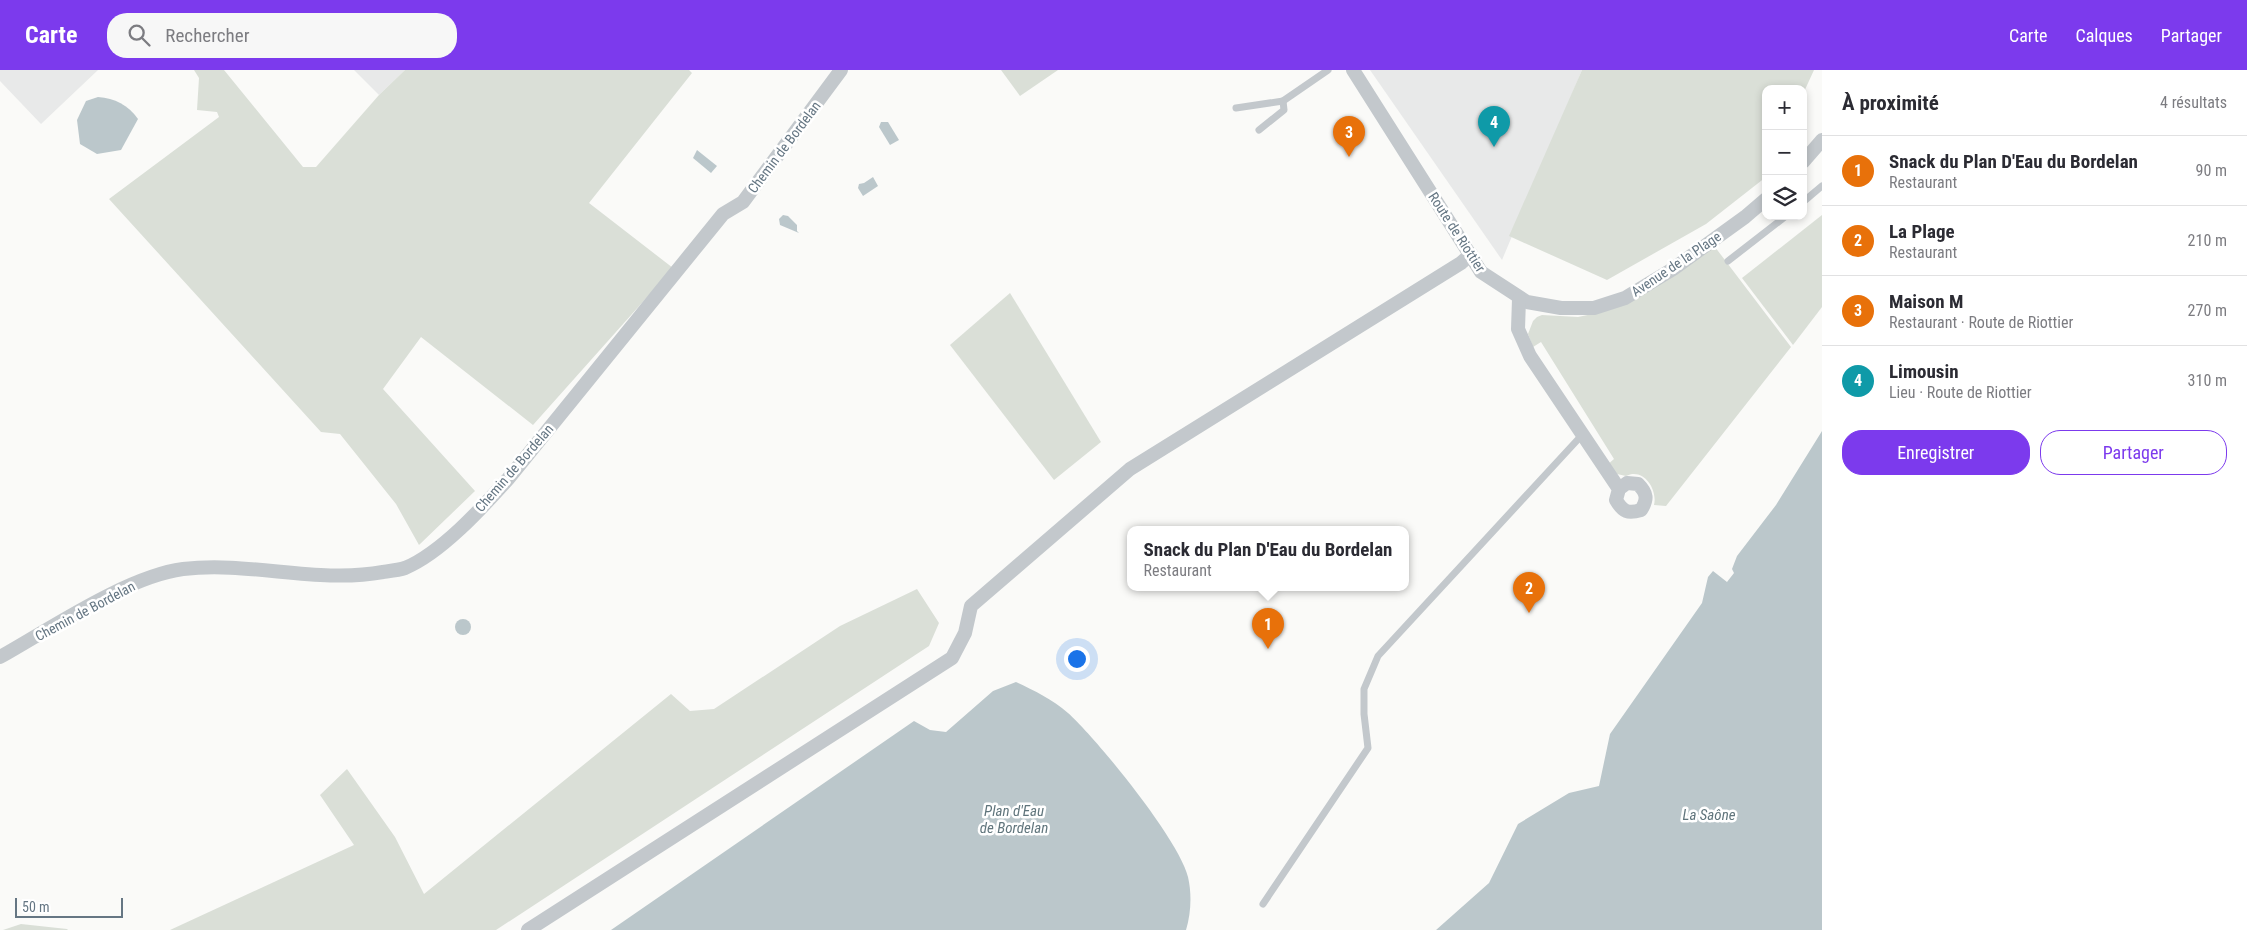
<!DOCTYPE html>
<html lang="fr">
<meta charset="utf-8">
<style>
body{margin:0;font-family:"Roboto Condensed",sans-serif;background:#f7f7f7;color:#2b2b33}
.controls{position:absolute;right:15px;top:15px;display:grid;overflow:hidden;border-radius:10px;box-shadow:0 2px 8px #0003}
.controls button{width:45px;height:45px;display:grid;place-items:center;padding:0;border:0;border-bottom:1px solid #e1e1e2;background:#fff;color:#2b2b33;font:25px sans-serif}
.scale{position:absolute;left:15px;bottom:12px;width:108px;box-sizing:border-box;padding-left:5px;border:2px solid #657683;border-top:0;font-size:14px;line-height:18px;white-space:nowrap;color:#657683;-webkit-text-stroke:4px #fff;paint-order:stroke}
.you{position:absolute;left:1076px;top:588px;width:18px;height:18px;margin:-12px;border:4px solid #fff;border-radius:50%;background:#1a73e8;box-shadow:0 0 0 8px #1a73e833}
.badge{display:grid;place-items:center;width:32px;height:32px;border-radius:50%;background:#7c3aed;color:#fff;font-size:16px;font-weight:700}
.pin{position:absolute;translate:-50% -41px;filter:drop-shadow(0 1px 2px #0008)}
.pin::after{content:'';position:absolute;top:26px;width:18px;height:15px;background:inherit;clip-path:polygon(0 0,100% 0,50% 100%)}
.popup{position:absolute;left:1127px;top:456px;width:282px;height:65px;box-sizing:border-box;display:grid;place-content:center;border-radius:10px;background:#fff;filter:drop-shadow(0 1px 4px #0005);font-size:16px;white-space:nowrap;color:#7c7c81}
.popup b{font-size:19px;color:#2b2b33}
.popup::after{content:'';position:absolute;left:50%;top:100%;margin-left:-10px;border:10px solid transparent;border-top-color:#fff}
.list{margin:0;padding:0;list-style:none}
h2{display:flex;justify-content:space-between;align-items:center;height:65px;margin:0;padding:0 20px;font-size:21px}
h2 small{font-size:16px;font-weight:400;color:#7c7c81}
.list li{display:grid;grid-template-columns:32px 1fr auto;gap:15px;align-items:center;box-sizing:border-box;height:70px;padding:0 20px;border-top:1px solid #e1e1e2}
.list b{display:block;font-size:19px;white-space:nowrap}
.list p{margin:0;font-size:16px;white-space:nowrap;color:#7c7c81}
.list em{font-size:16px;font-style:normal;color:#7c7c81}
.actions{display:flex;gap:10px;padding:15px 20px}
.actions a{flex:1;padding:11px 0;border:1px solid #7c3aed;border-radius:20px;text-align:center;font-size:18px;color:#7c3aed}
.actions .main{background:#7c3aed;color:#fff}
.icon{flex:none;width:28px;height:28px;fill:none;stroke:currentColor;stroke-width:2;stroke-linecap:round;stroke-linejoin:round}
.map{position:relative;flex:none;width:1822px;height:860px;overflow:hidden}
header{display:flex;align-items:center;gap:30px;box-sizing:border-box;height:70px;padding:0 25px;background:#7c3aed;color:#fff}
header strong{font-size:24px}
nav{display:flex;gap:28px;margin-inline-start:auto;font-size:18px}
.search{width:350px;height:45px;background:#f7f7f7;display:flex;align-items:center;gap:12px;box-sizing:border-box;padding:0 18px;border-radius:20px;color:#7c7c81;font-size:19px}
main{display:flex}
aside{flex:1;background:#fff}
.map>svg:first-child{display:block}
</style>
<header>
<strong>Carte</strong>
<div class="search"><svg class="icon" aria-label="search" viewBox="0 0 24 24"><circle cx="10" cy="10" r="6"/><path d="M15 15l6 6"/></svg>Rechercher</div>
<nav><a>Carte</a><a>Calques</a><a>Partager</a></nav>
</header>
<main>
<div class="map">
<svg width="1822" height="860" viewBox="0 0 1822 860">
<rect width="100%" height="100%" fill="#fafaf8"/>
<!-- built -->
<g fill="#e8e9e9">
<polygon points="0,0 98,0 41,54 0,11"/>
<polygon points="354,0 405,0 379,25"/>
<polygon points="1370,0 1582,0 1502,190"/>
</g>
<!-- green -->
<g fill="#dadfd7">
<polygon points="194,0 224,0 303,97 316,97 379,25 405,0 689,0 692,3 589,133 673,198 533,355 421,267 383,319 475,421 419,475 396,434 340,364 321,362 109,129 219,47 217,42 197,40 199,8"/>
<polygon points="1001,0 1058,0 1020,26"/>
<polygon points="1582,0 1814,0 1803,24 1803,19 1766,19 1766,107 1706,154 1607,210 1509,166"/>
<polygon points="1822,145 1822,237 1793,275 1742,208"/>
<path d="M 1715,177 L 1791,277 L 1666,436 L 1654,435 C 1658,419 1643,397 1626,406 L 1617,404 L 1607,395 L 1614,389 L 1541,272 L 1533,277 L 1528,264 L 1533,251 L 1537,247 L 1542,245 L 1578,247 L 1602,242 Z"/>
<polygon points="1010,223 1101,372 1054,410 950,275"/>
<polygon points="917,519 939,553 929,576 496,860 170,860 354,775 320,725 347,699 395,767 424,824 671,624 690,641 714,639 840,556"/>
<polygon points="21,854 67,859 68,860 3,860"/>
</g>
<!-- water -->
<g fill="#bbc7cb">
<path d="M 98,27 C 115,28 128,35 138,49 L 121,80 L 97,84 L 80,74 L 77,50 L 86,31 Z"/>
<polygon points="881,52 888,52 899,70 890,75 879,57"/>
<polygon points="697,80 717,96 711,103 693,88"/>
<polygon points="873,107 878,116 863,126 858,118 859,114 864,113"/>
<polygon points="783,145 788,146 797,155 797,161 799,163 780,155 779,149"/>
<polygon points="1822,361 1822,860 1436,860 1489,813 1518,754 1569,723 1599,716 1610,664 1702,533 1708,507 1713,501 1727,512 1734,503 1732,499 1737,486 1776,435"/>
<circle cx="463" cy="557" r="8"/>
<path d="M 1016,612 C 1035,621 1052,629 1068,643 C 1097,669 1180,771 1188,807 C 1192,824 1191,844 1186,860 L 611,860 L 914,651 L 930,660 L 946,662 L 993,621 Z"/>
</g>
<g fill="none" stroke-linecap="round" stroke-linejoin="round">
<!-- service -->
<g stroke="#c3c8cc" stroke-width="7">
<polyline points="1236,38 1283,31 1328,0"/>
<polyline points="1259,60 1284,40 1283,31"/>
<polyline points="1803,132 1822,116"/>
<polyline points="1728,191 1786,146"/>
<polyline points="1263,834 1368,678 1364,644 1364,619 1378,586 1582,365"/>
</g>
<!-- minor -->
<g stroke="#c3c8cc" stroke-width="14">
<polyline points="1353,0 1481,202 1527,232 1561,238 1594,238 1625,228 1673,199 1745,147 1766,129"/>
<polyline points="1803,92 1822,70"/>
<path d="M 1519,229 L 1518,259 L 1530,286 L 1619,419 L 1616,430 C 1623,442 1628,444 1641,440 C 1648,429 1647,423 1638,414 L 1627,413 L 1619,419"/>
<path d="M 0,587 C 50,559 128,506 183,499 C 250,491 317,514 383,502 C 390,501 399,500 405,498 C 441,483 482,438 508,409 L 723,144 L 743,132 L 841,0"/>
<polyline points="528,860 952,588 965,563 971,536 1130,399 1461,193 1471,184"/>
</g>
</g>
<g text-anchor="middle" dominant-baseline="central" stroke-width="5" stroke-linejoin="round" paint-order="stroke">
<!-- street labels -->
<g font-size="14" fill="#657683" stroke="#fff">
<text transform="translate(784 77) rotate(-53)">Chemin de Bordelan</text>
<text transform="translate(1457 162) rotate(57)">Route de Riottier</text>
<text transform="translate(1676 194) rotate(-34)">Avenue de la Plage</text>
<text transform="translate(514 398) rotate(-49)">Chemin de Bordelan</text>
<text transform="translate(85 541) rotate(-28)">Chemin de Bordelan</text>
</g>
<!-- water labels -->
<g font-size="15" font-style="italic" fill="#60757c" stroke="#fff">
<text x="1014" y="741">Plan d'Eau<tspan x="1014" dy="17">de Bordelan</tspan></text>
<text x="1709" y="745">La Saône</text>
</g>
</g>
</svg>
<div class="controls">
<button>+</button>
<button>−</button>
<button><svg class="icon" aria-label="layers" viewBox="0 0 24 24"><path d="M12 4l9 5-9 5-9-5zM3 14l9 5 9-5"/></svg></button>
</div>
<div class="scale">50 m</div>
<div class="you"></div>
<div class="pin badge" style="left:1268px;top:579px;background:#e8710a">1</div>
<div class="popup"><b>Snack du Plan D'Eau du Bordelan</b>Restaurant</div>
<div class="pin badge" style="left:1529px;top:543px;background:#e8710a">2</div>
<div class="pin badge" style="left:1349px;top:87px;background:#e8710a">3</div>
<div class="pin badge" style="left:1494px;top:77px;background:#0f9aa8">4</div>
</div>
<aside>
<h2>À proximité<small>4 résultats</small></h2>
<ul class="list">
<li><span class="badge" style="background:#e8710a">1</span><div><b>Snack du Plan D'Eau du Bordelan</b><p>Restaurant</p></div><em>90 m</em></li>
<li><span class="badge" style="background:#e8710a">2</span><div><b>La Plage</b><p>Restaurant</p></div><em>210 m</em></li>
<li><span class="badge" style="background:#e8710a">3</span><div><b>Maison M</b><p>Restaurant · Route de Riottier</p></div><em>270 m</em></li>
<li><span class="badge" style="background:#0f9aa8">4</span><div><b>Limousin</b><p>Lieu · Route de Riottier</p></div><em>310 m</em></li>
</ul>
<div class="actions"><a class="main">Enregistrer</a><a>Partager</a></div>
</aside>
</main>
